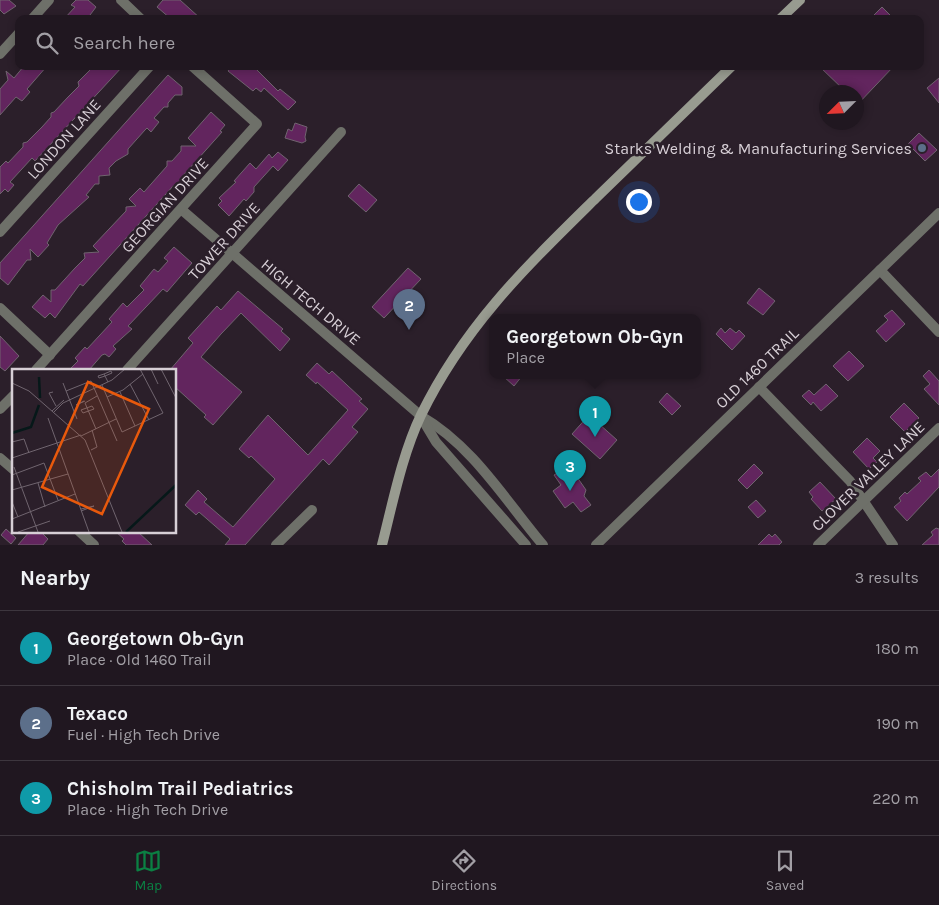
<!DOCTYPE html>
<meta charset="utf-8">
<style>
body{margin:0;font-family:Karla,sans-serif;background:#282029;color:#f1f3f6}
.compass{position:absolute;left:819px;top:85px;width:45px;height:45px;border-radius:50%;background:#201720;box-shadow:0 2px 8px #0003;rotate:246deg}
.you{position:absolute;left:638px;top:201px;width:18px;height:18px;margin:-12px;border:4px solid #fff;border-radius:50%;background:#1a73e8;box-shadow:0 0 0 8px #1a73e833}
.badge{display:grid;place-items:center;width:32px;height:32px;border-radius:50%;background:#0b8043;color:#fff;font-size:16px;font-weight:700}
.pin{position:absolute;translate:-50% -41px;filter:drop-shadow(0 1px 2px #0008)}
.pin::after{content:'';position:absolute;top:26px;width:18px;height:15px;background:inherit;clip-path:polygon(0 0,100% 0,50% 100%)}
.popup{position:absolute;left:489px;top:314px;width:212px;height:65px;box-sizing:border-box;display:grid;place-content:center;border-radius:10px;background:#201720;filter:drop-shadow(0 1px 4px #0005);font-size:16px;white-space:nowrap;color:#a29fa5}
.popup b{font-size:19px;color:#f1f3f6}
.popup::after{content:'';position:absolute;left:50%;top:100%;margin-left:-10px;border:10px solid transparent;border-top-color:#201720}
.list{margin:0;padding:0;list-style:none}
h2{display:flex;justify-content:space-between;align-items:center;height:65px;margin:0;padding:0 20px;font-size:21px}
h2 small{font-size:16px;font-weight:400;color:#a29fa5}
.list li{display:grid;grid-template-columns:32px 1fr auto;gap:15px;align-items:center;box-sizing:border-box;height:75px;padding:0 20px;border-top:1px solid #3d363e}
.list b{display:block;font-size:19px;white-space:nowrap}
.list p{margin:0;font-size:16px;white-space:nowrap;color:#a29fa5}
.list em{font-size:16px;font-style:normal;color:#a29fa5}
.icon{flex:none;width:28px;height:28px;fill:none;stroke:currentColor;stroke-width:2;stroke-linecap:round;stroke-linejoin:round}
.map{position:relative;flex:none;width:939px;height:545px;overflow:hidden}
.search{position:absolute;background:#201720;box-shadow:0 2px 8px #0003;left:15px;right:15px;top:15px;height:55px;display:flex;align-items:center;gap:12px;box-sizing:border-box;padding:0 18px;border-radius:10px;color:#a29fa5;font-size:19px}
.sheet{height:290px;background:#201720}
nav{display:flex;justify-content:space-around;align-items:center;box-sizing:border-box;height:70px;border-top:1px solid #3d363e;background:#201720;font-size:14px;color:#a29fa5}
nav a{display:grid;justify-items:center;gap:2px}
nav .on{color:#0b8043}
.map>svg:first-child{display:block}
</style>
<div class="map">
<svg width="939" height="545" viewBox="0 0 939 545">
<rect width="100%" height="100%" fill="#2b1f2a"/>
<!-- building -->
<g fill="#62255e" stroke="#70636f">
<polygon points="0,0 9,0 16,6 4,14 0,10"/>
<polygon points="76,0 88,0 96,7 87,19 64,19 75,7 71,5"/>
<polygon points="163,0 180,0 201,19 171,19 157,7"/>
<polygon points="882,7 894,19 870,19"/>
<polygon points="24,66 47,66 27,89 30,92 22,101 16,97 0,115 0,89 8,80 6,71 14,78"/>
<polygon points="94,66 123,66 35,161 32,158 10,182 14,185 8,192 5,189 0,194 0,167 6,161 8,163 23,147 23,143 27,142 42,127 51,117 51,113 54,112 68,97 79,86 78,82"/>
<polygon points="232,66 253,66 278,91 280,89 296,102 288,110 264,88 261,92 256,88 253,91 228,71"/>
<polygon points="819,66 894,66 856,106 856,92 846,92"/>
<polygon points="168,75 182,87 182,95 175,95 168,103 168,107 164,107 154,118 159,122 151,132 147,128 145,130 128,149 128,154 116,161 109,168 110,175 99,176 99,184 95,184 86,195 89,197 58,225 47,243 49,245 38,257 30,249 31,260 27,260 8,285 0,278 0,263"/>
<polygon points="939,78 939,103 927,88"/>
<polygon points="211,112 225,125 220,131 222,132 180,179 182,180 176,187 174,185 83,286 80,284 55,318 50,313 45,318 32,307 43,295 51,302 51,290 55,290 75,268 85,258 84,253 99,252 93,246 126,211 126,207 136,206 129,199 140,188 144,192 167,166 167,161 172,161 181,151 181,146 196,146 188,138"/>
<polygon points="295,123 307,127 305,137 306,141 302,143 285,138 288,129 292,131"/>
<polygon points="919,133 937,150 925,161 908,144"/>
<polygon points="278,152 288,160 278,171 273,166 254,187 254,192 246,201 244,199 229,216 218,205 222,201 219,198 236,182 234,181 250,163 256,169 269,154 272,158"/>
<polygon points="359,184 377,200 366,212 348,196"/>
<polygon points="174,247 192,263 167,292 163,289 128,326 132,329 113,346 116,349 109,357 105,354 102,355 89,370 69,370 78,361 75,358 85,347 87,349 112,322 109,319 123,303 127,307 144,290 140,286 154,269 158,272 168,261 164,258"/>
<polygon points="408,268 421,279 384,318 372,307"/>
<polygon points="759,288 775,301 763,315 747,303"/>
<polygon points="238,291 283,329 281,331 290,339 280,351 241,313 221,334 201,357 242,392 213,425 204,417 206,415 175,387 175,370 170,370 193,343 188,338 217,306 221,310"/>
<polygon points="892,310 905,324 886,342 876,331 888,320 884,316"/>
<polygon points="721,328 725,333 730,328 736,333 739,330 745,336 732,350 716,334"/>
<polygon points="0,336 19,356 5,371 0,367"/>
<polygon points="849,351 864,366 848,381 833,366"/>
<polygon points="317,363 329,374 332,371 362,399 359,401 368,409 352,427 358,432 329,465 323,459 245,545 225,545 230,539 199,512 196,515 185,505 198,490 207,499 204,502 233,527 275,479 251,456 249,458 239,449 268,415 308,455 348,410 317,382 316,384 306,375"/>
<polygon points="929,370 939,381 939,405 924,389 930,384 923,376"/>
<polygon points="503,376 522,376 514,386"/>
<polygon points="826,384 838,396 821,411 813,402 811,405 802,396 809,390 814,395"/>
<polygon points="667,393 681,406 672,415 659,402"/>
<polygon points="904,403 919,418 905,432 890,417"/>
<polygon points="589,415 617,440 600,459 572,434"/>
<polygon points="867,438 880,451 873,458 877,462 869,469 853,452"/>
<polygon points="754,464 763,473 747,489 738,480"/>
<polygon points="564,469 571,478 577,477 586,490 584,496 591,505 581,512 573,502 565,508 553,491 561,485 554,475"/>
<polygon points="939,469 939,487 907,521 894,507 901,501 899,498 905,492 907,494 921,481 918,478 926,472 931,477"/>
<polygon points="820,482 836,499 822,511 811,499 813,497 809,492"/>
<polygon points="756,500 766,511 758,518 748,507"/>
<polygon points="936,528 939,529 939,545 922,545 933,535 931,532"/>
<polygon points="6,529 16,538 11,544 1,535"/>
<polygon points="30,531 40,531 48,539 43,545 18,545"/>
<polygon points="115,531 137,531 152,545 126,545 122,541 124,539"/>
<polygon points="769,534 772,537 775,534 782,542 779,545 758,545"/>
</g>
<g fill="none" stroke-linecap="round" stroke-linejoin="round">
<!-- minor -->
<g stroke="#6e7069" stroke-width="10">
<polyline points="121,0 141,19"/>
<polyline points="32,19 49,0"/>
<polyline points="0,54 19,33"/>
<path d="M 182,210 L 421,416 C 473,446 505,500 543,545"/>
<polyline points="0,232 150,66"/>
<polyline points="880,270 939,332"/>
<polyline points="0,308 50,355"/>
<polyline points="36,370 257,124 192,66"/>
<polyline points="127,370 341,132"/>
<polyline points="759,387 850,481 893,545"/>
<polyline points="0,409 14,395"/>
<polyline points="421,417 436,442 526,545"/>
<polyline points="276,545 312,510"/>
<polyline points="596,545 939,213"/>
<polyline points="818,545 939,428"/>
</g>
<!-- tertiary -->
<g stroke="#6e7069" stroke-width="10">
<polyline points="0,458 14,470"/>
<polyline points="79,531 94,545"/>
</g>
<!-- secondary -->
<g stroke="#989b90" stroke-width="10">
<polyline points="780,19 800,0"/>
<path d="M 382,545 C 393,502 402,455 421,415 C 465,325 526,267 596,198 C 641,154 687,110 732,66"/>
</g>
</g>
<!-- markers -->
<circle fill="#5c6f8a" stroke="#2b1f2a" stroke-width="2" cx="922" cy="148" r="5"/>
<g text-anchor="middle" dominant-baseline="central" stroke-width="5" stroke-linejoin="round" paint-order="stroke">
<!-- street labels -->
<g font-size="16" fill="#d7cfd6" stroke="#2b1f2a">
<text transform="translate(64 139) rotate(-48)">LONDON LANE</text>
<text transform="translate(165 205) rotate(-48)">GEORGIAN DRIVE</text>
<text transform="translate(224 241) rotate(-48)">TOWER DRIVE</text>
<text transform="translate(311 302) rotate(40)">HIGH TECH DRIVE</text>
<text transform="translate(757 368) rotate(-44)">OLD 1460 TRAIL</text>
<text transform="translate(868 476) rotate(-44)">CLOVER VALLEY LANE</text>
</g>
<!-- poi labels -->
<g font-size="16" fill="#d7cfd6" stroke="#2b1f2a" text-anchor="end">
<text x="912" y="148">Starks Welding &amp; Manufacturing Services</text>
</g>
</g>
<!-- overview -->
<g transform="translate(12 369)">
<rect width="164" height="164" fill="#2b1f2a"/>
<path fill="none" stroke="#061819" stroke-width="2.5" d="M 27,8 L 28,29M 0,64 L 19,58 L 27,36M 114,163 L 164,116"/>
<path fill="none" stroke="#70656f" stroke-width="1" d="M 139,0 L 146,15M 149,0 L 164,29M 92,5 L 99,2 L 100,4 L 93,7 L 87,9 L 86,7 L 92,5 L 96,13M 0,14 L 17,22 L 73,71 L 110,163M 51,14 L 65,50M 118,15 L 137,51M 90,16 L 110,63 L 151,44 L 128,0M 54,22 L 79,12 L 105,72M 41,23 L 37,24 L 44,37M 108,23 L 123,57M 95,28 L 111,21 L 131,5M 72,32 L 64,36 L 73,32M 80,37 L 82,40 L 71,44 L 69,41 ZM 40,42 L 52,31M 42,43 L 51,34 L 100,11 L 113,0M 36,49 L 77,163M 84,60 L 73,34 L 85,27M 69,67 L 104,50M 0,73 L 12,70 L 17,84M 79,81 L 85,78 L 80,61M 0,89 L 69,66M 2,98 L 26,163M 0,106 L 32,94 L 46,131M 26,114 L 33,138M 0,121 L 56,105M 0,133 L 6,148M 69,140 L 82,137 L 69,142M 0,150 L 63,125M 6,163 L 38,152"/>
<path fill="#e8590c" fill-opacity="0.15" stroke="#e8590c" stroke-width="2.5" d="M 76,13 L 137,40 L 90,145 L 30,118 Z"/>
<rect width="164" height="164" fill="none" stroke="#d7cfd6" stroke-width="2.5"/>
</g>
</svg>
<svg class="compass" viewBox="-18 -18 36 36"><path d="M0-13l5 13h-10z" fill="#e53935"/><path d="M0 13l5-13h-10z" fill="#a29fa5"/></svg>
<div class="you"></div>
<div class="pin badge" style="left:595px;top:437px;background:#0f9aa8">1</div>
<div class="popup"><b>Georgetown Ob-Gyn</b>Place</div>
<div class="pin badge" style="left:409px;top:330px;background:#5c6f8a">2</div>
<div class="pin badge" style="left:570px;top:491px;background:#0f9aa8">3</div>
<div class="search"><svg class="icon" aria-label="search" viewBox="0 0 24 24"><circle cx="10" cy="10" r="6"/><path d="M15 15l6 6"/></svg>Search here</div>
</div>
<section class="sheet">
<h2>Nearby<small>3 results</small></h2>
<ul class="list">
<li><span class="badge" style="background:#0f9aa8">1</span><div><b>Georgetown Ob-Gyn</b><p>Place · Old 1460 Trail</p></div><em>180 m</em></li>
<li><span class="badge" style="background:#5c6f8a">2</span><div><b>Texaco</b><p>Fuel · High Tech Drive</p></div><em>190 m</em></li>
<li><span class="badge" style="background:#0f9aa8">3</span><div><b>Chisholm Trail Pediatrics</b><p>Place · High Tech Drive</p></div><em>220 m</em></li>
</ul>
</section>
<nav>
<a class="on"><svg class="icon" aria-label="map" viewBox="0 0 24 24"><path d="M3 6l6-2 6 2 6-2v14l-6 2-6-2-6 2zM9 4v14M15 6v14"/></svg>Map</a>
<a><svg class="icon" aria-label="directions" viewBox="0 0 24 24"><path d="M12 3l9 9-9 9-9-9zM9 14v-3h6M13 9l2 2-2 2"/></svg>Directions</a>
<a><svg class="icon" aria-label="saved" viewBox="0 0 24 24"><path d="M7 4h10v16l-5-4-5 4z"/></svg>Saved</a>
</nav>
